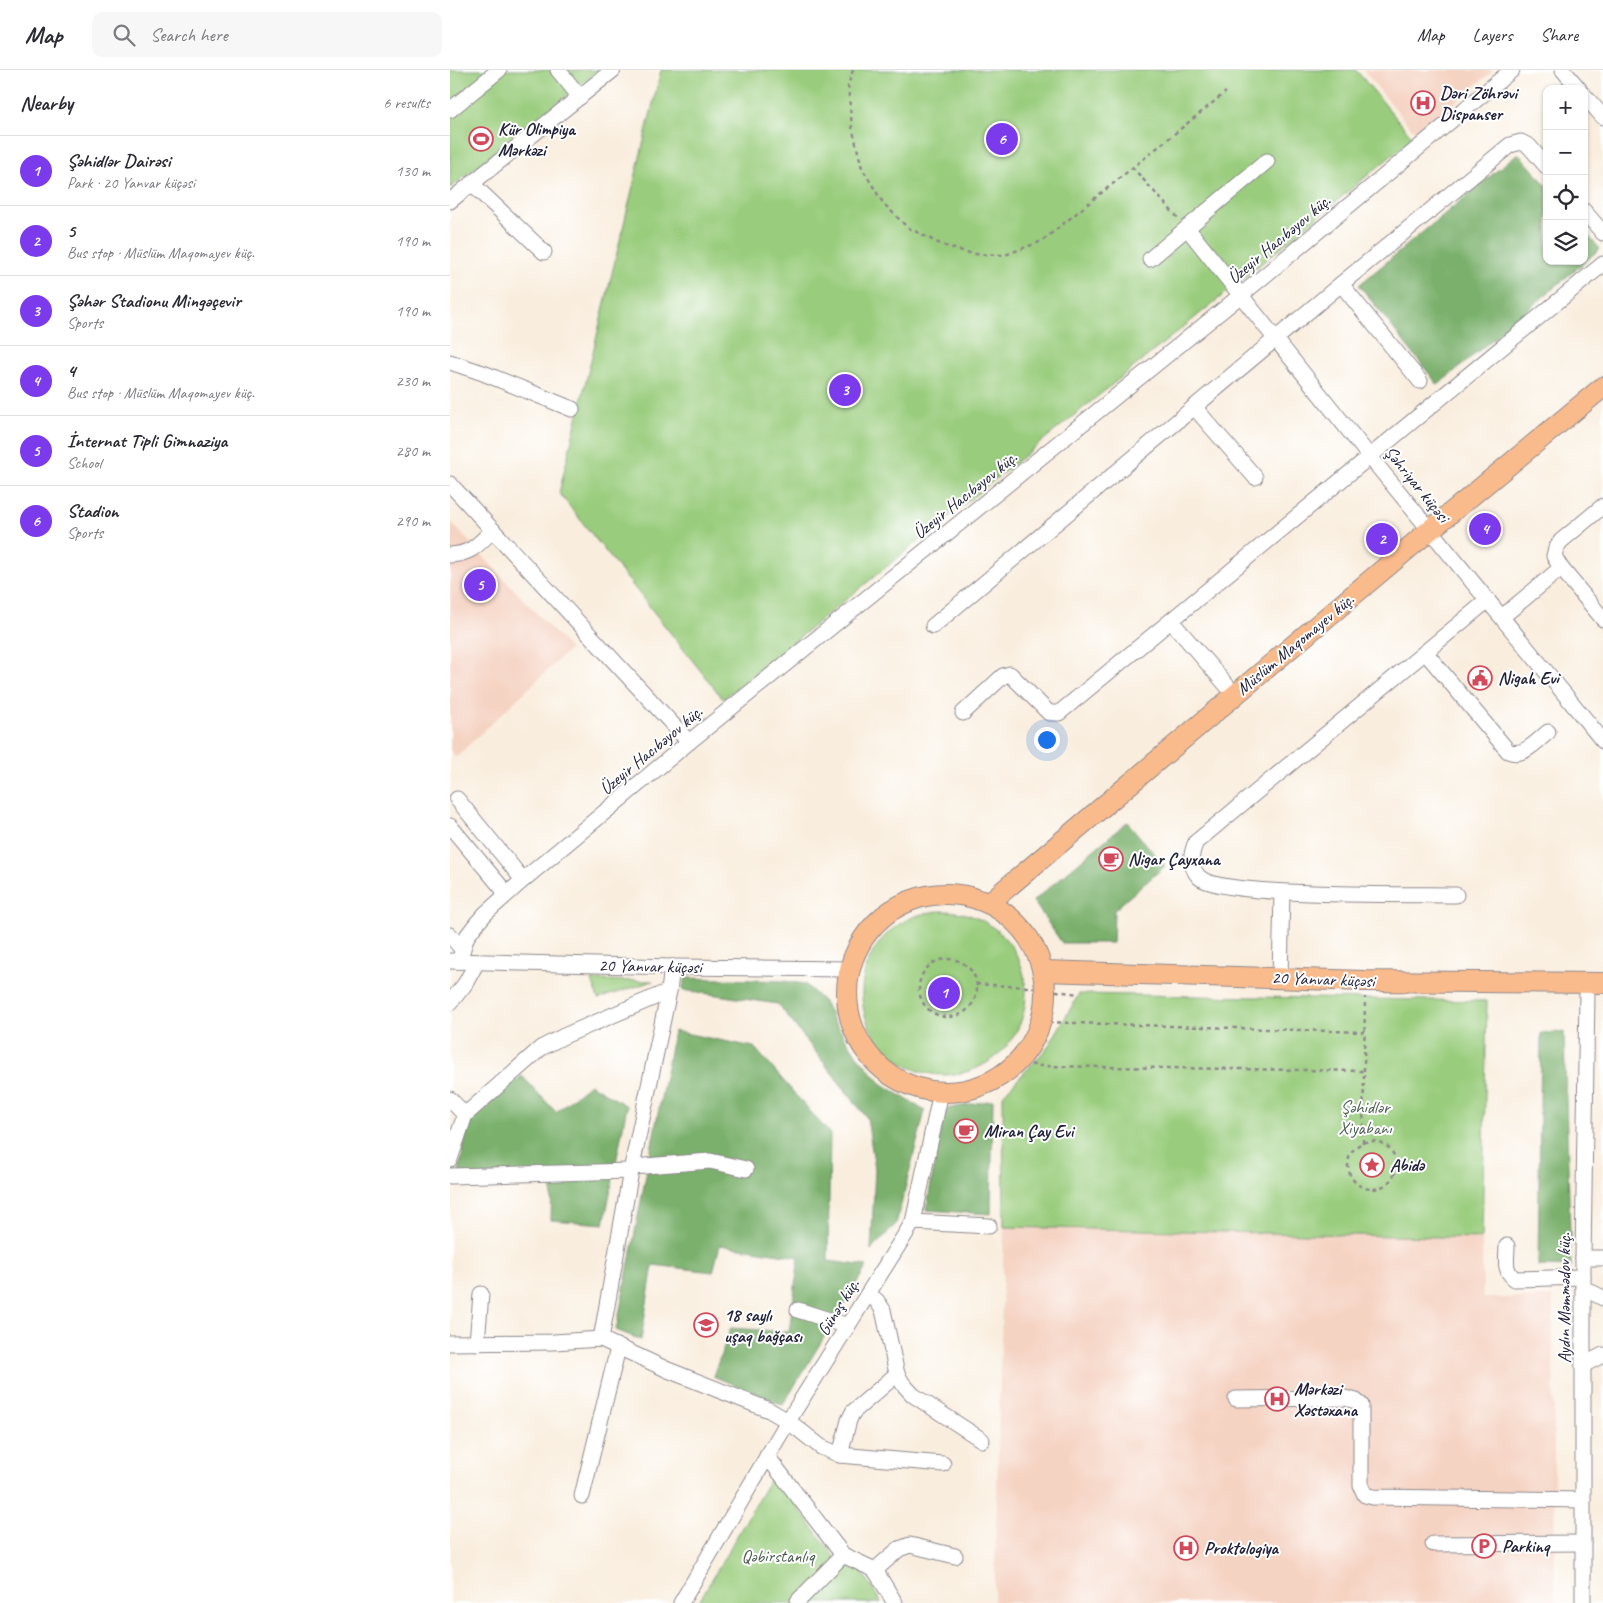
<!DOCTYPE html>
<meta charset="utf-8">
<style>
body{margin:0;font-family:Caveat,sans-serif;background:#f7f7f7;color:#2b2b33}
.controls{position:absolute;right:15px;top:15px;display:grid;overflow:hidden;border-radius:10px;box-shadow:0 1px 4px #0004}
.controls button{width:45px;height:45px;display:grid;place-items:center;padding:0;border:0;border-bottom:1px solid #e1e1e2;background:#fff;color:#2b2b33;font:25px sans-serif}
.you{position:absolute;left:596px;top:669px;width:18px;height:18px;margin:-12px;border:4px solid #fff;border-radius:50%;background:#1a73e8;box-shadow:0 0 0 8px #1a73e833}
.badge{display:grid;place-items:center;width:32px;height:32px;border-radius:50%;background:#7c3aed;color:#fff;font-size:16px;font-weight:700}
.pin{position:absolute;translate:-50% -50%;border:2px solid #fff;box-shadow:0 1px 5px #0006}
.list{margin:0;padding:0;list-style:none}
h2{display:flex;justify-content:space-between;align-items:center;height:65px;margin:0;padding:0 20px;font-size:21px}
h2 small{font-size:16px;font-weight:400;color:#7c7c81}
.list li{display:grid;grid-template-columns:32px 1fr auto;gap:15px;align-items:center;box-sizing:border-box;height:70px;padding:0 20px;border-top:1px solid #e1e1e2}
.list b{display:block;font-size:19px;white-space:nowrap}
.list p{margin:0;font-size:16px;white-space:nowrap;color:#7c7c81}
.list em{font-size:16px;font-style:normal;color:#7c7c81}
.icon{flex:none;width:28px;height:28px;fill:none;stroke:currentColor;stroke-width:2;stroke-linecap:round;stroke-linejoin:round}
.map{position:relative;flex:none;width:1153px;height:1533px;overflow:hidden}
header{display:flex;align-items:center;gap:30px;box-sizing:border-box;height:70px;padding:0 25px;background:#fff;border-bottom:1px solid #e1e1e2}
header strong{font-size:24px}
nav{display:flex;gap:28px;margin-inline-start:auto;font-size:18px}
.search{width:350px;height:45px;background:#f7f7f7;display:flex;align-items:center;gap:12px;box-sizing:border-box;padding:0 18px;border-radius:10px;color:#7c7c81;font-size:19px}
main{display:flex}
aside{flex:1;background:#fff}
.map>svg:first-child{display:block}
</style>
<header>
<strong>Map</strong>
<div class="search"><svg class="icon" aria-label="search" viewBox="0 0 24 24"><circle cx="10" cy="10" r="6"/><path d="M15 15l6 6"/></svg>Search here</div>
<nav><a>Map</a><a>Layers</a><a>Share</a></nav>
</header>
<main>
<aside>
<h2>Nearby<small>6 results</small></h2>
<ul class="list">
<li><span class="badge">1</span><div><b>Şəhidlər Dairəsi</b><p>Park · 20 Yanvar küçəsi</p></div><em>130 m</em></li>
<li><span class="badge">2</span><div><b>5</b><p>Bus stop · Müslüm Maqomayev küç.</p></div><em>190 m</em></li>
<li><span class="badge">3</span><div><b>Şəhər Stadionu Mingəçevir</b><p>Sports</p></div><em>190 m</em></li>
<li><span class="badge">4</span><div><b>4</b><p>Bus stop · Müslüm Maqomayev küç.</p></div><em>230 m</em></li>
<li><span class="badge">5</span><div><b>İnternat Tipli Gimnaziya</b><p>School</p></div><em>280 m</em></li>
<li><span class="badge">6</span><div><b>Stadion</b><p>Sports</p></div><em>290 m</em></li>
</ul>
</aside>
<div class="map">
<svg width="1153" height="1533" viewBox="0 0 1153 1533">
<rect width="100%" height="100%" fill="#fff"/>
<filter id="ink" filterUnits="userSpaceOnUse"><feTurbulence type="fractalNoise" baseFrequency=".02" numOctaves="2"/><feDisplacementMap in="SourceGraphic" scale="10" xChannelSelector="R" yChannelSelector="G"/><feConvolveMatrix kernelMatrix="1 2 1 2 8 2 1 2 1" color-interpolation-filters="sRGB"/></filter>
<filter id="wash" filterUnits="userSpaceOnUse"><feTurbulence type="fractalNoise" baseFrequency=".0096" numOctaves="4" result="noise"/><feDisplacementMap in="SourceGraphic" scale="20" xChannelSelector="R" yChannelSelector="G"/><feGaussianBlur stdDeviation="1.12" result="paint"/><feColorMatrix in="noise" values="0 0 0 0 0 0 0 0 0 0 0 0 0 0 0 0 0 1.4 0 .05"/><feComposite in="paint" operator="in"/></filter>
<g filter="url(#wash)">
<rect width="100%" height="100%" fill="#f9eede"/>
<!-- built -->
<g fill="#f5d3c2">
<polygon points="913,0 1044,0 967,65"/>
<polygon points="0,451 120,579 6,687 0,680"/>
<polygon points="554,1157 1032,1168 1033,1228 1103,1227 1105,1533 544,1533"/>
</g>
<!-- green -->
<g fill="#99cc7c" stroke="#5e775c">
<polygon points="0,0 149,0 0,118"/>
<polygon points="211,0 906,0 963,68 783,217 273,629 109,423"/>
<circle cx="494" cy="923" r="82"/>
<polygon points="142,910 203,911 148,929"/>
<polygon points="629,924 1037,931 1032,1168 554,1157 553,1025 598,977"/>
<polygon points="323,1404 393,1498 408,1494 431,1533 248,1533"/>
</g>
<!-- forest -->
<g fill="#7ab06c" stroke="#4e6954">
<polygon points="1068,83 1097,116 1097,191 1134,191 1134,161 1150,179 988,315 909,215"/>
<polygon points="677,752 715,796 664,840 663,873 612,873 583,831"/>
<polygon points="236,908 334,911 355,914 374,932 384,951 405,983 431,1013 475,1041 446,1154 421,1180 425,1099 417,1048 328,934 232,920"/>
<polygon points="224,961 304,977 380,1064 378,1191 417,1196 333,1335 263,1306 281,1258 339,1262 349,1187 270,1175 263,1202 203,1195 191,1270 166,1260"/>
<polygon points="1114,962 1114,963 1121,1197 1088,1196 1091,963"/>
<polygon points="72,1006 106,1042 140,1014 177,1036 154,1154 101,1150 102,1115 8,1108 19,1047"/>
<polygon points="543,1030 541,1144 476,1140 495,1039"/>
</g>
<!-- water -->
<circle fill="#53bfce" stroke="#3a7084" cx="498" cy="918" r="11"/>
</g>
<g filter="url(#ink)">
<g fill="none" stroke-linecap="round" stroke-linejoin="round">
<!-- minor casing -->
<g stroke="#8e888c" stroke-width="17">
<g id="minor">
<polyline points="108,0 130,27"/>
<polyline points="1113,0 1129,19"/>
<polyline points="1134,25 1153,47"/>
<polyline points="0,40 49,0"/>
<polyline points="22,114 94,182"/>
<polyline points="0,131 163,0"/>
<polyline points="1134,141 1153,163"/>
<polyline points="737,158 920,387 1153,671"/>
<polyline points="700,189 817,91"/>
<polyline points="891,214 970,311"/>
<polyline points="0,292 33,303 122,339"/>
<polyline points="744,337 805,407"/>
<polyline points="0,414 239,672"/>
<polyline points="1153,436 1111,471 1106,478 1104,486 1111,498 1153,549"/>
<path d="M 0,485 C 22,484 28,474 43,460"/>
<polyline points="1052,547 1111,498"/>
<polyline points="721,551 785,625"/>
<polyline points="483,556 891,214 1060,75 1071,72 1079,76 1097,97"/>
<path d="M 975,582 L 1058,681 C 1073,688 1087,671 1098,662"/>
<polyline points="513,643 553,606 560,604 599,643 609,643 1153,194"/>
<polyline points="7,729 73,810"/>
<polyline points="0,756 57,824"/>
<path d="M 1006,825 C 967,824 770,828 749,807 C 739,796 740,785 746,772 L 1038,530"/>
<polyline points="0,865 12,879"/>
<polyline points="0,891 222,897 400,899"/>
<polyline points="9,891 17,866 27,853 36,843 73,810 239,672 790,226 1062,0"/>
<polyline points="222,897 219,921 181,1101 151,1269 218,1300 319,1340 338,1351 371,1377 390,1385 493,1394"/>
<polyline points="830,908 832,823"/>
<polyline points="0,933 15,914 27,892"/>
<polyline points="0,1029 15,1045"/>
<polyline points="0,1089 15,1045 91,978 114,966 219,921"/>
<polyline points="182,1097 260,1091 296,1099"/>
<polyline points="0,1106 181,1101"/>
<polyline points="463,1152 539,1156"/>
<path d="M 1057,1176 C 1057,1189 1053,1200 1065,1209 L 1133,1207"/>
<polyline points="1133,1188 1153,1188"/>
<polyline points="1133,1218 1153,1228"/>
<polyline points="418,1224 427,1231 433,1240 447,1304 453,1314 463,1325 532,1370"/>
<polyline points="348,1240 398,1256"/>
<polyline points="0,1273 104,1272 151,1269"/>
<polyline points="27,1273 31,1224"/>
<polyline points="1133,1295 1153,1285"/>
<polyline points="786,1329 895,1328 906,1331 911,1335 911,1416 915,1425 923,1427 1133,1430"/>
<polyline points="390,1385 399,1350 403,1342 447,1304"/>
<polyline points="317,1386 393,1485 425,1500 449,1479 460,1475 505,1486"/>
<polyline points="132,1426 168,1278"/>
<polyline points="983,1474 1133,1473"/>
<polyline points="425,1500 445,1533"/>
<polyline points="348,1531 393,1485"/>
<polyline points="231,1533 338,1351 463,1152 491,1022"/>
<polyline points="1133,1533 1133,1188 1137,923"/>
</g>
</g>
<!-- major casing -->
<g stroke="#8e888c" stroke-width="22">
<g id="major">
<circle cx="496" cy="923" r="99"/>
<polyline points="539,833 980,460 1153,317"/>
<polyline points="593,901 915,911 1153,913"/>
</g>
</g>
<!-- path -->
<g stroke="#8e888c" stroke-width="2.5" stroke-dasharray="4 4" stroke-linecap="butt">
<polyline points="403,0 398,16 402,57 412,98 433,133 457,157 492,175 523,184 555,185 592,171 776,22"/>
<polyline points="682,97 728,148"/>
<circle cx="498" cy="918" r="29"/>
<polyline points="526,914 577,917 629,924"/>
<polyline points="591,952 914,962"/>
<polyline points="565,992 591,996 914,1001"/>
<circle cx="922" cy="1095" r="24"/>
<polyline points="913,1073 915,927"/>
</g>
<!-- minor -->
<use href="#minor" stroke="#fff" stroke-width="15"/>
<!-- major -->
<use href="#major" stroke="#fabb8c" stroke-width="20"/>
</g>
</g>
<!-- icons -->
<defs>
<g id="hospital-ring" transform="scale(1.25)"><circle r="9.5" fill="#fff" stroke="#d1495b" stroke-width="1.5"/><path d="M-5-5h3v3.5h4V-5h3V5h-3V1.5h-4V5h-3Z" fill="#d1495b"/></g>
<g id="stadium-ring" transform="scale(1.25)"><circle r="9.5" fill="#fff" stroke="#d1495b" stroke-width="1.5"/><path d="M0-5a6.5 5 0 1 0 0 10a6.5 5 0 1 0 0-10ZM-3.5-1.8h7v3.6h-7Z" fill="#d1495b"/></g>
<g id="civic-ring" transform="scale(1.25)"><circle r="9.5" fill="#fff" stroke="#d1495b" stroke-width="1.5"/><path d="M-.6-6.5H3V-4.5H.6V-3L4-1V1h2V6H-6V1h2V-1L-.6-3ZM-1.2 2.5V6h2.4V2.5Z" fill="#d1495b"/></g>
<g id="cafe-ring" transform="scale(1.25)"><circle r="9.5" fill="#fff" stroke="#d1495b" stroke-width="1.5"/><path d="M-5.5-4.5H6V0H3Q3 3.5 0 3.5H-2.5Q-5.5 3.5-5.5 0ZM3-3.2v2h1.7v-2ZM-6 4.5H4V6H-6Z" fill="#d1495b"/></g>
<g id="sight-ring" transform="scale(1.25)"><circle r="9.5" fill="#fff" stroke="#d1495b" stroke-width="1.5"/><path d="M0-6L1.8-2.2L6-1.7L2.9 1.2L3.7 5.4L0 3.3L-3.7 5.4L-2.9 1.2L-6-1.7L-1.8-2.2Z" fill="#d1495b"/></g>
<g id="school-ring" transform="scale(1.25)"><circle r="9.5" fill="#fff" stroke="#d1495b" stroke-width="1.5"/><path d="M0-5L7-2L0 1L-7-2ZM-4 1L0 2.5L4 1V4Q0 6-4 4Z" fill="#d1495b"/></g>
<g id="parking-ring" transform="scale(1.25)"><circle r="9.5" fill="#fff" stroke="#d1495b" stroke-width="1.5"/><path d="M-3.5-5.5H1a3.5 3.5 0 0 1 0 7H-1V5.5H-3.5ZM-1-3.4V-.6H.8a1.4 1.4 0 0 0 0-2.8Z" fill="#d1495b"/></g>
</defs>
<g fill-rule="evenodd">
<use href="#hospital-ring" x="973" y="33"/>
<use href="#stadium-ring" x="31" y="69"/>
<use href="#civic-ring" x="1030" y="608"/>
<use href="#cafe-ring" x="661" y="789"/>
<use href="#cafe-ring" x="516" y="1061"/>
<use href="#sight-ring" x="922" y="1095"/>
<use href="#school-ring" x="256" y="1255"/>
<use href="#hospital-ring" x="827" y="1329"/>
<use href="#parking-ring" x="1034" y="1476"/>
<use href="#hospital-ring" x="736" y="1478"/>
</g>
<g text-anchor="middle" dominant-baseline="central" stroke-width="4" stroke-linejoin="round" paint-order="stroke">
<!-- poi labels -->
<g font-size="18" font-weight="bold" fill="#22223b" stroke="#fff" text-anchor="start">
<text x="990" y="23">Dəri Zöhrəvi<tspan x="990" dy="21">Dispanser</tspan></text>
<text x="48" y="59">Kür Olimpiya<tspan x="48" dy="21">Mərkəzi</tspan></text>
<text x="1048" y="608">Nigah Evi</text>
<text x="678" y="789">Nigar Çayxana</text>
<text x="534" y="1061">Miran Çay Evi</text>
<text x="940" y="1095">Abidə</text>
<text x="274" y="1245">18 saylı<tspan x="274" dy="21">uşaq bağçası</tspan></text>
<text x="844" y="1319">Mərkəzi<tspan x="844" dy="21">Xəstəxana</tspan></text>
<text x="1052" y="1476">Parkinq</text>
<text x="754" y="1478">Proktologiya</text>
</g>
<!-- street labels -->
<g font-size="18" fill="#22223b" stroke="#fff">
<text transform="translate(829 169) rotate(-40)">Üzeyir Hacıbəyov küç.</text>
<text transform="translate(967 414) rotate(51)">Şəhriyar küçəsi</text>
<text transform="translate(515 425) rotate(-39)">Üzeyir Hacıbəyov küç.</text>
<text transform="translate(845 574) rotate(-40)">Müslüm Maqomayev küç.</text>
<text transform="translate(201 680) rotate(-40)">Üzeyir Hacıbəyov küç.</text>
<text transform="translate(200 896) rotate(1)">20 Yanvar küçəsi</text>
<text transform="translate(873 909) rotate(2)">20 Yanvar küçəsi</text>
<text transform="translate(1114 1228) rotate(-90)">Aydın Məmmədov küç.</text>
<text transform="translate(388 1237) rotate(-58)">Günəş küç.</text>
</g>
<!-- park labels -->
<g font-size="18" fill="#4c5e52" stroke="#fff">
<text x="915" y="1037">Şəhidlər<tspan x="915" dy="21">Xiyabanı</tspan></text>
<text x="328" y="1486">Qəbirstanlıq</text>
</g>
</g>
</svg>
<div class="controls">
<button>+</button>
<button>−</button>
<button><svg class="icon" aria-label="locate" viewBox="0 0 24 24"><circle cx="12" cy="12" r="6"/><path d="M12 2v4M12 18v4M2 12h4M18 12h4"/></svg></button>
<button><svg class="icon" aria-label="layers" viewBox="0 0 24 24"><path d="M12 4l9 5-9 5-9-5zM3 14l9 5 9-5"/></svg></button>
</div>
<div class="you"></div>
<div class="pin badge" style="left:494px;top:923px">1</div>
<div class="pin badge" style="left:932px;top:469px">2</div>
<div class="pin badge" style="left:395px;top:320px">3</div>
<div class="pin badge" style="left:1035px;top:459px">4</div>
<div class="pin badge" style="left:30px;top:515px">5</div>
<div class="pin badge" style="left:552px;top:69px">6</div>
</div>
</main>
